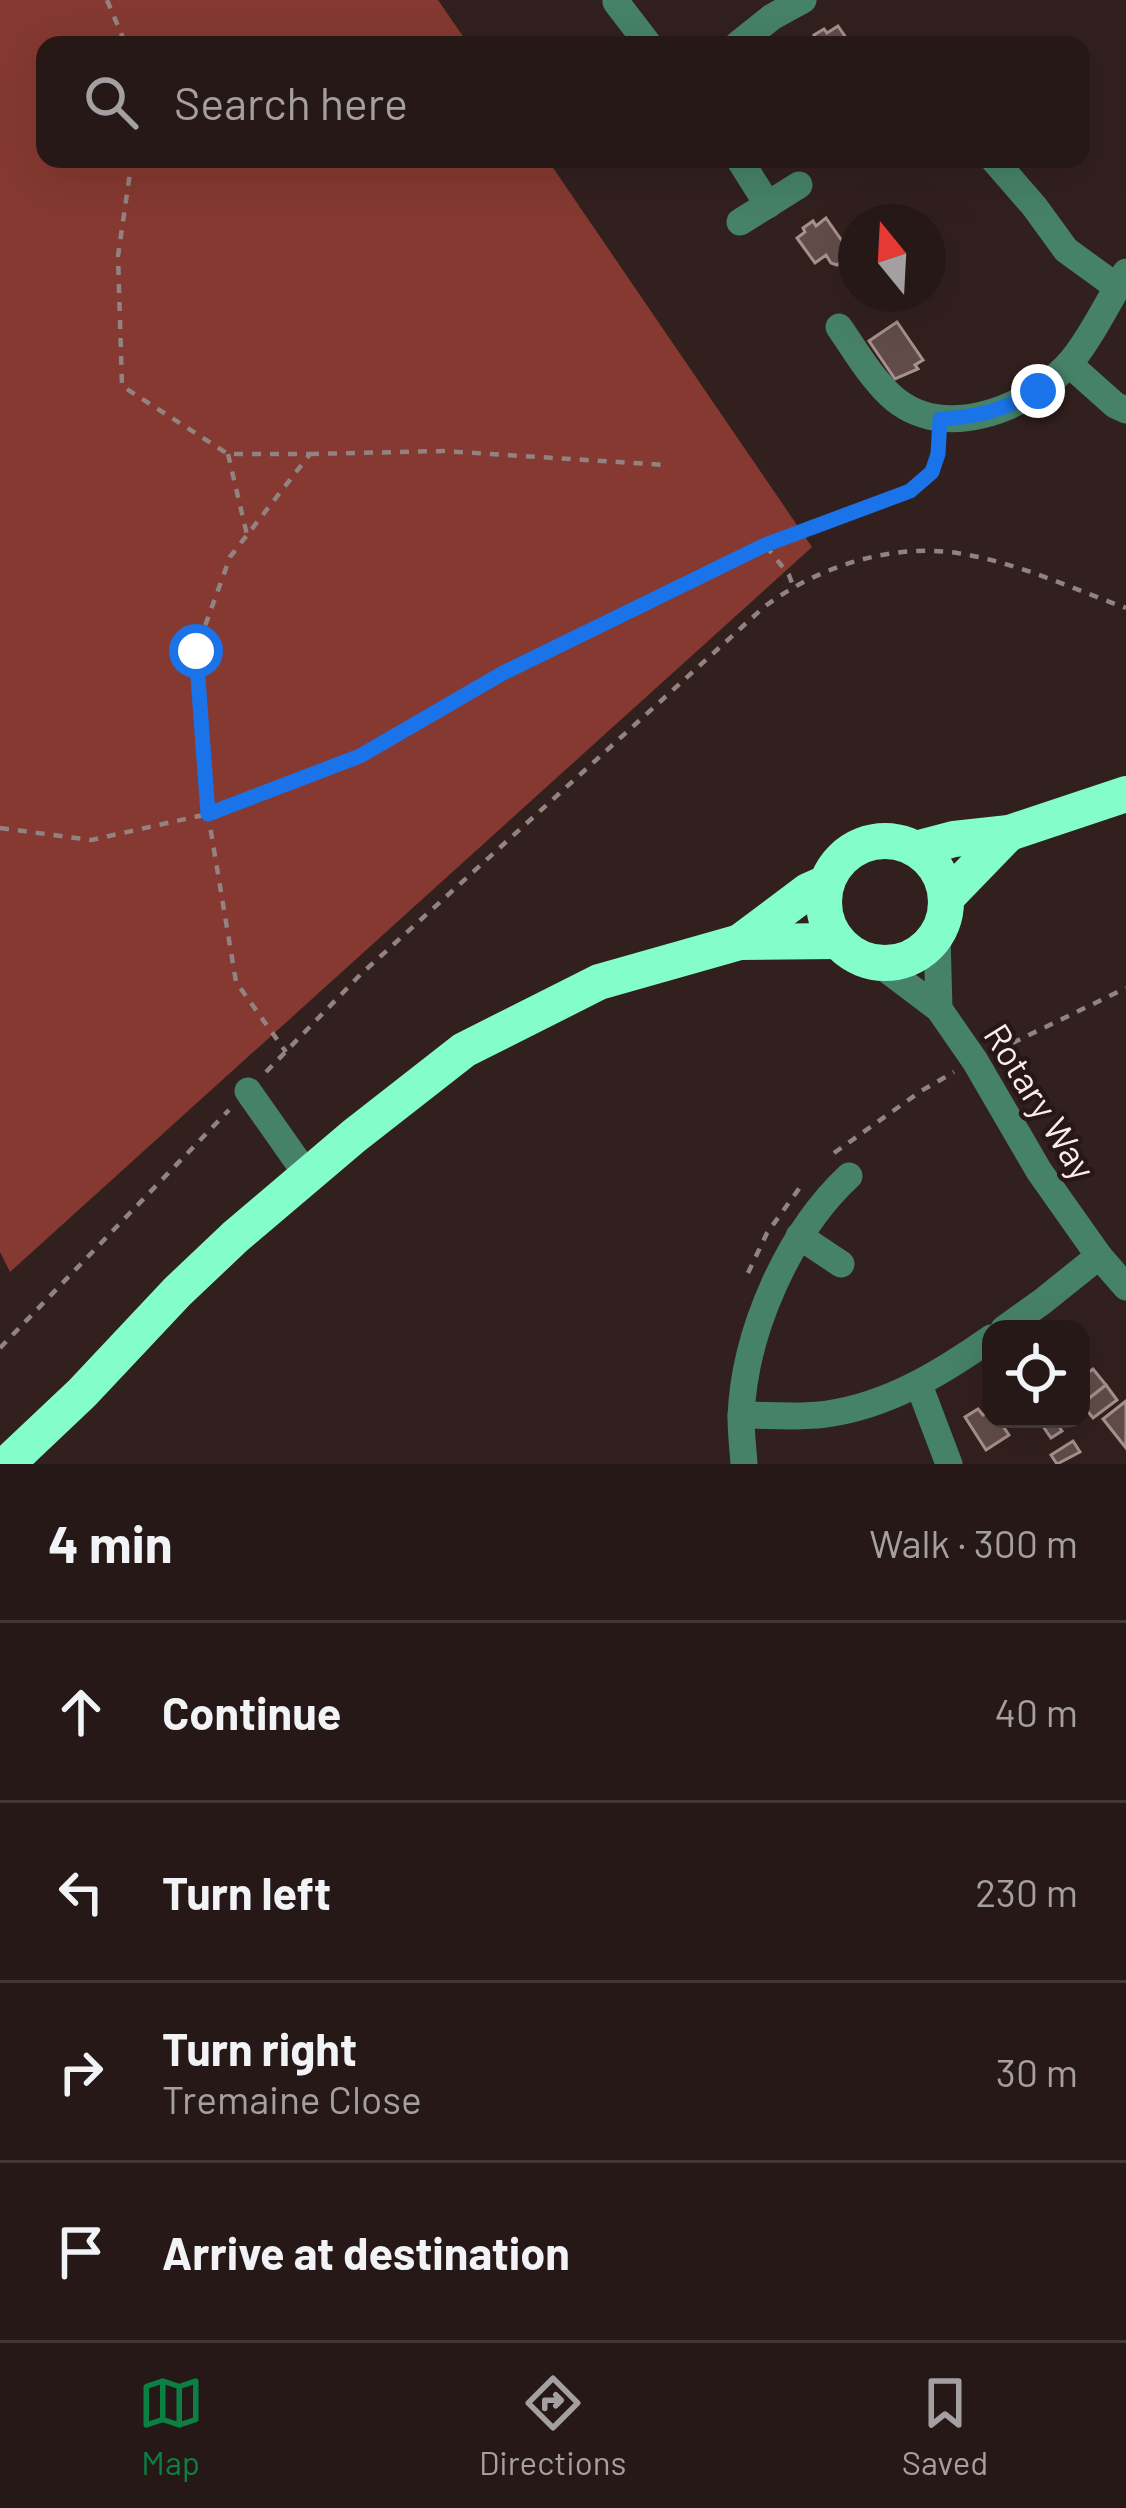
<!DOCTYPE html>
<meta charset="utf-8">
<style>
body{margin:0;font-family:Barlow,sans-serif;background:#2e211f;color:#f1f3f6}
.controls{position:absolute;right:36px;bottom:36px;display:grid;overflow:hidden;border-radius:24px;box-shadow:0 12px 48px #0002}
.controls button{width:108px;height:108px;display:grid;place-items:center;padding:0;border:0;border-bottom:3px solid #423735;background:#261816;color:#f1f3f6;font:60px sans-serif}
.compass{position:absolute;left:838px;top:204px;width:108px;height:108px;border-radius:50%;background:#261816;box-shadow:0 12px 48px #0002;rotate:342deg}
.stop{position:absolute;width:36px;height:36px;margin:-27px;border:9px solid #1a73e8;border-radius:50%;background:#fff}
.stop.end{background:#1a73e8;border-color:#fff;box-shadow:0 3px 12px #0008}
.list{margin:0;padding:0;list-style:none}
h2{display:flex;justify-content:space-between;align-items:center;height:156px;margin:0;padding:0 48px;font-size:51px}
h2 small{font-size:39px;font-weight:400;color:#a4a0a1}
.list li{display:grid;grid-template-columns:78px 1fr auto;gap:36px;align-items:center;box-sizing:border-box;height:180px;padding:0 48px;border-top:3px solid #423735}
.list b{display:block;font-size:45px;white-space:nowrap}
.list p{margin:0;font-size:39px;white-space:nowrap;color:#a4a0a1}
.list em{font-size:39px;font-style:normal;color:#a4a0a1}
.icon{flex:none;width:66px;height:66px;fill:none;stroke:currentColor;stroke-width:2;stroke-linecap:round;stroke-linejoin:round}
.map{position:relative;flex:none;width:1126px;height:1464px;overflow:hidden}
.search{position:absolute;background:#261816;box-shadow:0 12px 48px #0002;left:36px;right:36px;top:36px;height:132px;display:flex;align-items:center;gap:30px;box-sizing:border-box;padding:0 42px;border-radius:24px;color:#a4a0a1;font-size:45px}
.sheet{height:876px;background:#261816}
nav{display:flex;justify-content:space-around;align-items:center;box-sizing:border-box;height:168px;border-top:3px solid #423735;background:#261816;font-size:33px;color:#a4a0a1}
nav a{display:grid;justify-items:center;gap:6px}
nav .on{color:#0b8043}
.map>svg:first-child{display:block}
</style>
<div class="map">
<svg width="1126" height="1464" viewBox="0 0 1126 1464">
<rect width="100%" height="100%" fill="#32201e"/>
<!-- forest -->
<polygon fill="#853930" points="0,0 438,0 469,45 45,45 45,159 547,159 812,547 10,1272 0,1252"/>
<!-- building -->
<g fill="#614c49" stroke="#a7908d" stroke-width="3">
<polygon points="838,26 851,45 809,45 817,40 814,35 824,29 827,33"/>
<polygon points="826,218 849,251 849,256 837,265 831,263 826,255 815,263 797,238 805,232 803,228 813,221 816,226"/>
<polygon points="897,322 923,360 915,365 918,369 895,379 869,341"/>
<polygon points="1093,1369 1106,1385 1082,1404 1081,1378"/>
<polygon points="1106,1385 1117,1400 1093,1418 1082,1404"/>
<polygon points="1126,1401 1126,1448 1103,1419"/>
<polygon points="978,1409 983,1415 991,1410 991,1419 998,1419 1009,1435 986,1450 965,1417"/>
<polygon points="1038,1419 1054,1419 1062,1431 1051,1438"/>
<polygon points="1073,1441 1080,1452 1057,1464 1051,1455"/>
</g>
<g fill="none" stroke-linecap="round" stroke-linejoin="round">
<!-- path -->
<g stroke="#928280" stroke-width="4.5" stroke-dasharray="9 9" stroke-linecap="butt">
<polyline points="107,0 126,45"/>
<polyline points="132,159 118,256 122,386 228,454 310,454 230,557 196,651 208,814 236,982 286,1052"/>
<polyline points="228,454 247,535"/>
<polyline points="310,454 443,451 666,465"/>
<polyline points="766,546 789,575 793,586"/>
<polyline points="0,828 91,840 208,814 360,756 503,673 765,545 910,492 932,473 938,444"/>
<polyline points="996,1051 1126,988"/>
<path d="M 266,1072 L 360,975 L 764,607 C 817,567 891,543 957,553 C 1016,562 1071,588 1126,608"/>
<polyline points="834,1153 921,1091 954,1072"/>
<polyline points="748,1273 767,1233 801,1186"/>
<polyline points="0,1348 229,1110"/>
</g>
<!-- minor -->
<g stroke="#468268" stroke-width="27">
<polyline points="616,2 649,45"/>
<polyline points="737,45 772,17 803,0"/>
<polyline points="739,159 768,205"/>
<polyline points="993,159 1034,206 1066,250 1117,287"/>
<polyline points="740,222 799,185"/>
<path d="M 839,327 C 855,350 870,376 890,395 C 941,443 1024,410 1066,367 C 1086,347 1111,297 1126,272"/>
<polyline points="1069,364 1115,405 1126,410"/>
<polyline points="937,935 939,1009"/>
<polyline points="878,963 939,1009 975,1061 1039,1171 1099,1256 1126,1287"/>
<polyline points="248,1091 307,1175"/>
<polyline points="799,1236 841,1264"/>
<polyline points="1004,1329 1043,1301 1099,1256"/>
<polyline points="919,1385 949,1464"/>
<path d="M 741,1415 C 769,1415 800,1418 827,1414 C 889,1405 941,1373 991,1338"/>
<path d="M 744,1464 C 743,1449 741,1433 741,1417 C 744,1333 788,1233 849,1176"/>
</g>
<!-- highway -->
<g stroke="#83feca" stroke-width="36">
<circle cx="885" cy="902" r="61"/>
<polyline points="916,849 954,839 1009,833 1126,794"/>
<polyline points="946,898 1009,833"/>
<polyline points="740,942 808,891 826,883"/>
<polyline points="7,1464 82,1393 177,1292 235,1237 354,1136 464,1050 599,982 740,942 837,941"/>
</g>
</g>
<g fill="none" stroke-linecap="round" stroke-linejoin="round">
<!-- route -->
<path stroke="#1a73e8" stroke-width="15" d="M 196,651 L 208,814 L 360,756 L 503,673 L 765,545 L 910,491 L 932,472 L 938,454 L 940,419 C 979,417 1003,410 1038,391"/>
</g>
<g text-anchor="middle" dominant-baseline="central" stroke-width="9" stroke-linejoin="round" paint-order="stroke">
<!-- street labels -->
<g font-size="36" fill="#faedeb" stroke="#281714">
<text transform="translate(1041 1101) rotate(58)">Rotary Way</text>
</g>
</g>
</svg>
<div class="controls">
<button><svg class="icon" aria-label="locate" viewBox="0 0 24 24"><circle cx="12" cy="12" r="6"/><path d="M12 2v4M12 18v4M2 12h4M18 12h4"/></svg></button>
</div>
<svg class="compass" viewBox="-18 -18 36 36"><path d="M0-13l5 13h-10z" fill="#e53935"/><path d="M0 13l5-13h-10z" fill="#a4a0a1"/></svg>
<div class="stop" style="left:196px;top:651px"></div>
<div class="stop end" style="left:1038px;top:391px"></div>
<div class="search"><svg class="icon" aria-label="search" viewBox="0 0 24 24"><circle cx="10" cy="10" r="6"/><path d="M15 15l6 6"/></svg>Search here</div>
</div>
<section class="sheet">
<h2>4 min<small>Walk · 300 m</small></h2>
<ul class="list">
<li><svg class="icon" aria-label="ahead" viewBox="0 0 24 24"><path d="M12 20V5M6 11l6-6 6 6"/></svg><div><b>Continue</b></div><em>40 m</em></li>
<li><svg class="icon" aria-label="left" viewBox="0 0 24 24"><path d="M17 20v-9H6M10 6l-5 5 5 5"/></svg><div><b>Turn left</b></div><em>230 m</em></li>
<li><svg class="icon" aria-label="right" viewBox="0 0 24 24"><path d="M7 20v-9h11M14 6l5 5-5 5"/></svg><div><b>Turn right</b><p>Tremaine Close</p></div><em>30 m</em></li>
<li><svg class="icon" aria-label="arrive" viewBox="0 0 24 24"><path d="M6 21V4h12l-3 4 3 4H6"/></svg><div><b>Arrive at destination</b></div></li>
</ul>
</section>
<nav>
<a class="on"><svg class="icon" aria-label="map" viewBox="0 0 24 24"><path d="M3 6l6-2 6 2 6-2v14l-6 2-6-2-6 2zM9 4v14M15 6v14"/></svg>Map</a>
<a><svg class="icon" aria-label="directions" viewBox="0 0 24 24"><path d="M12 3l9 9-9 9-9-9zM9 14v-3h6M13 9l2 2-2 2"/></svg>Directions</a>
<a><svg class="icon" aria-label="saved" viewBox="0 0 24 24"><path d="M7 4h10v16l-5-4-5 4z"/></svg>Saved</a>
</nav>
